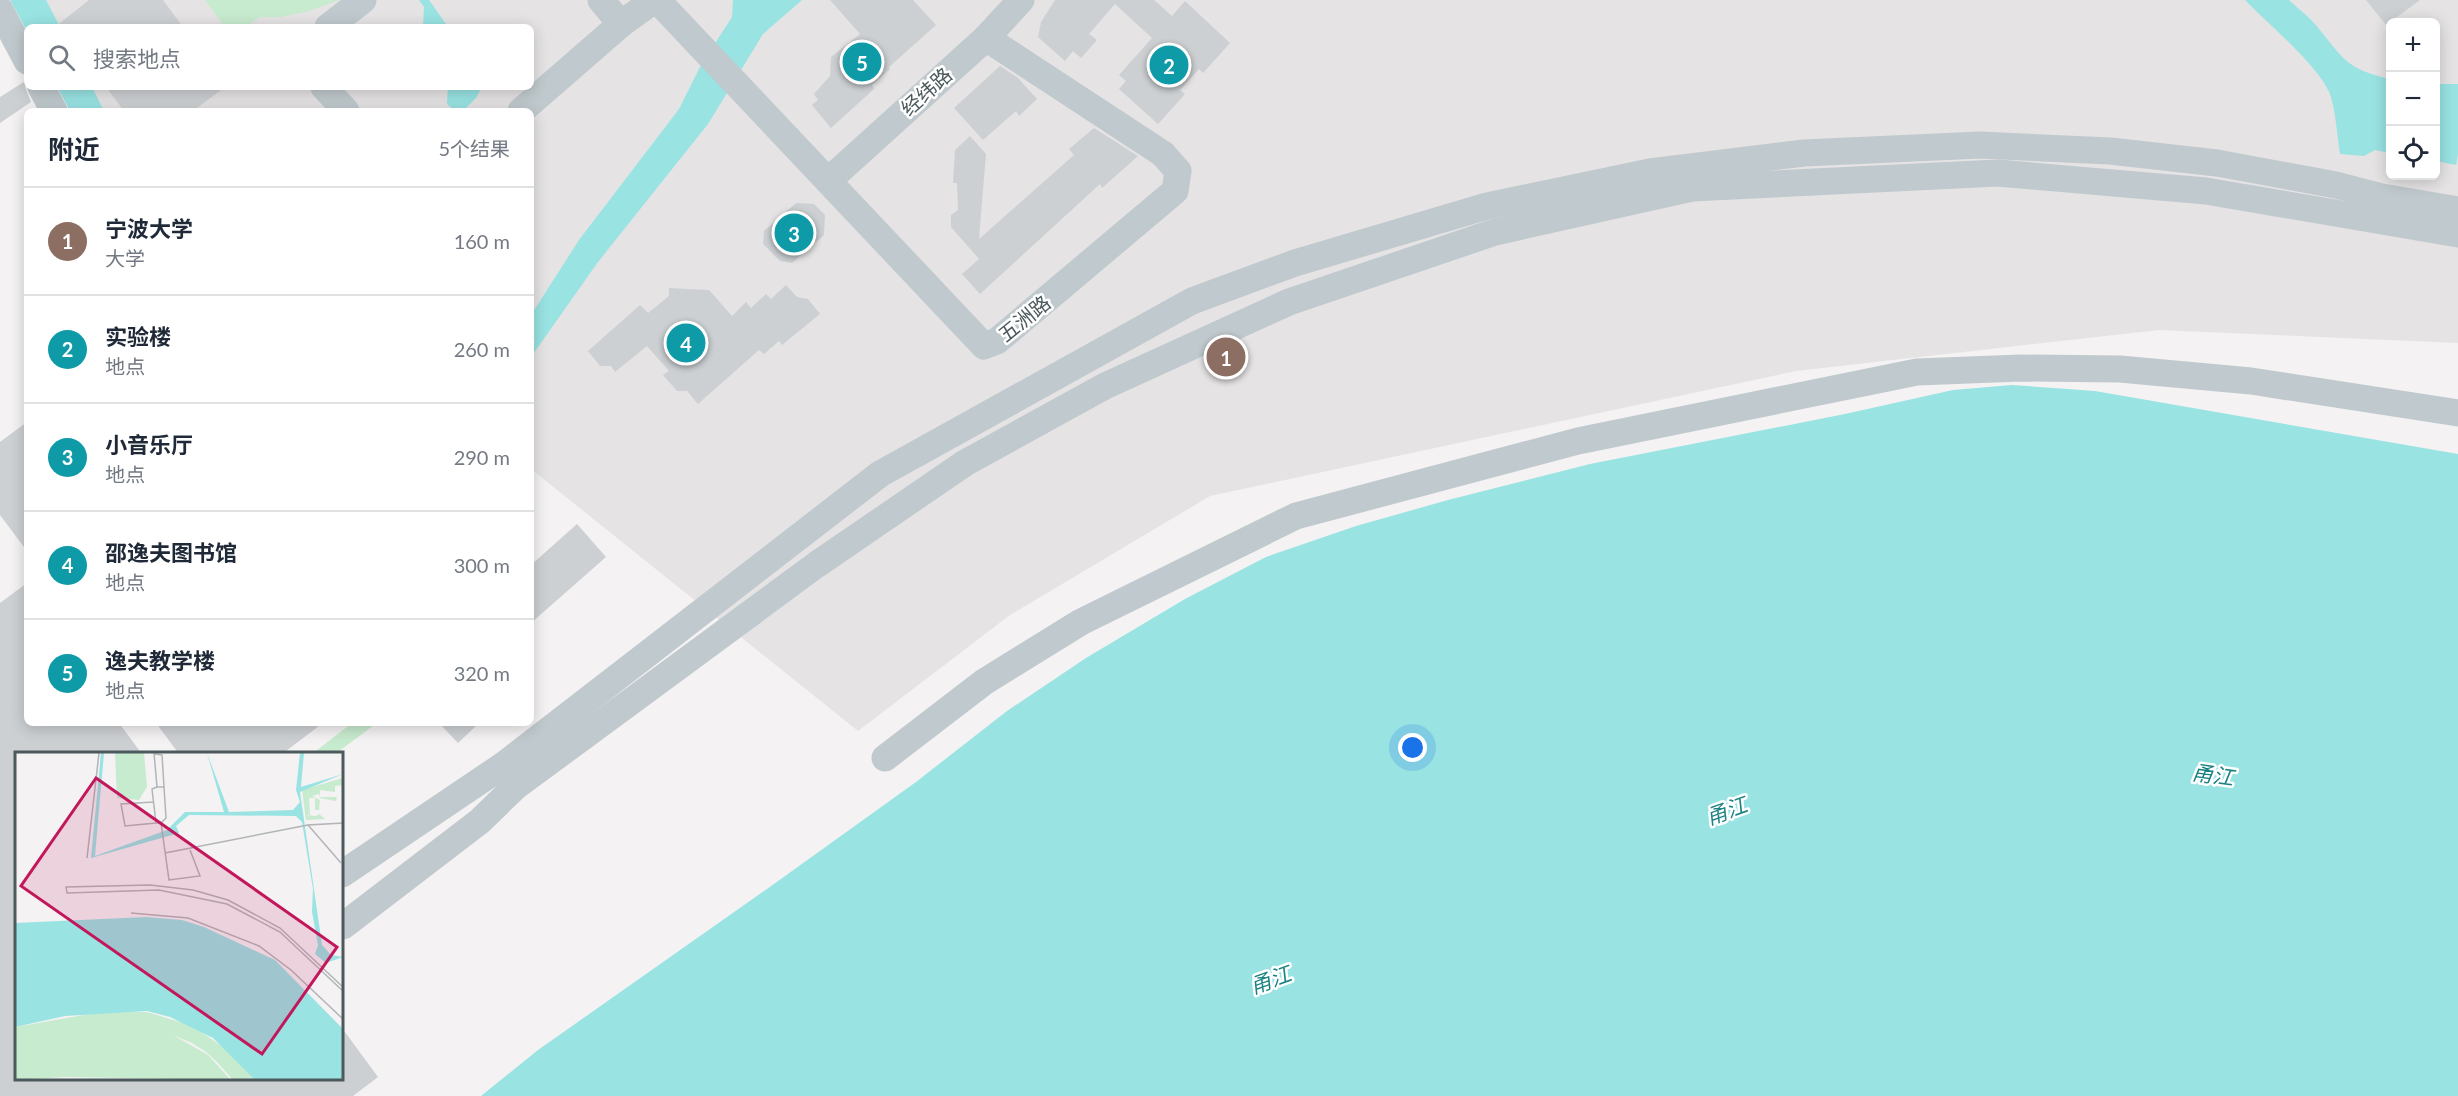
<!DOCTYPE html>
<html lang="zh">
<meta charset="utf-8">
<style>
body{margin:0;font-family:Lato,"Noto Sans SC",sans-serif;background:#f6f6f7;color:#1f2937}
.controls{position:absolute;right:18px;top:18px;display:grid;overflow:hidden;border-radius:9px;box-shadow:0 3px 15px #0003}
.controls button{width:54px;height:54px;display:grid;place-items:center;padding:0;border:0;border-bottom:2px solid #e0e1e3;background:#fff;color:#1f2937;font:30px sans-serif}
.you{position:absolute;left:1413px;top:748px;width:21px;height:21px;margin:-15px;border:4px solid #fff;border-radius:50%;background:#1a73e8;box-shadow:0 0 0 9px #1a73e833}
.badge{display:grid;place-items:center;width:39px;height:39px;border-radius:50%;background:#b45309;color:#fff;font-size:20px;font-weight:700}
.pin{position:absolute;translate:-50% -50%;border:3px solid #fff;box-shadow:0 2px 6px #0006}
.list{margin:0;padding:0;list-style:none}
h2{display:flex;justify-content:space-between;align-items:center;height:78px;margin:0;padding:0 24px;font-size:26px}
h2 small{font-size:20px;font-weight:400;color:#747a83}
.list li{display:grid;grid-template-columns:39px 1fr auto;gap:18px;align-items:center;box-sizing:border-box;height:108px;padding:0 24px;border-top:2px solid #e0e1e3}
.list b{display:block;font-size:22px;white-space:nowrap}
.list p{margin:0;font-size:20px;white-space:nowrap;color:#747a83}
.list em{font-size:20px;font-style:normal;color:#747a83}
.icon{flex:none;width:33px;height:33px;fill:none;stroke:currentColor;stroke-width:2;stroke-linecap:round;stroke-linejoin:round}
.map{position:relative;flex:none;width:2458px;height:1096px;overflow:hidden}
.search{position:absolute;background:#fff;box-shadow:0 3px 15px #0003;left:24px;top:24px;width:510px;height:66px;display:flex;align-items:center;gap:15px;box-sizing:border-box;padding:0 21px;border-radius:9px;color:#747a83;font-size:22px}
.panel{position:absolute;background:#fff;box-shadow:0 3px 15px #0003;left:24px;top:108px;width:510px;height:618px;border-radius:9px}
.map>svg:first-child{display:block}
</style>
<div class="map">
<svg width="2458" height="1096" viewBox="0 0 2458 1096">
<rect width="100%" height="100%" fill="#f4f2f3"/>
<!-- education -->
<path fill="#e5e3e4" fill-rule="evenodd" d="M 28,0 L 2458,0 L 2458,343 L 2159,330 L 1796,371 L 1210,496 L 1010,615 L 858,731 L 531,469 L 531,111 L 89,111 L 75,87 L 531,87 L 531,27 L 42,27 ZM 2390,22 L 2436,22 L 2436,176 L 2390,176 Z"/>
<!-- green -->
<g fill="#c7ebce">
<polygon points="205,0 339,0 309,11 281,17 260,17 245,27 225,27"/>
<polygon points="352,723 377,723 335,754 312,754"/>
</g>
<!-- water -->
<g fill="#99e3e3">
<polygon points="10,0 46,0 60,27 27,27 27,31"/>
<polygon points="419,0 429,0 448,27 423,27 424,7"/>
<polygon points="733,0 802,0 763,34 708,124 598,262 531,357 531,315 579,240 679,109 700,67 732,17"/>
<path d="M 2245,0 L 2289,0 C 2297,8 2306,14 2313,22 C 2343,56 2342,68 2390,79 L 2390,153 L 2375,150 L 2364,156 L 2340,154 C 2337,135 2336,112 2330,94 C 2319,66 2267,23 2245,0 Z"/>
<polygon points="2436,84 2458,84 2458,154 2456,165 2436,161"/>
<polygon points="57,87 92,87 104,111 70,111"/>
<polygon points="448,87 482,87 476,98 463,111 455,111 447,104"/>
<polygon points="2012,385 2095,391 2458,454 2458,1096 481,1096 538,1050 767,889 916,782 1007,711 1086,658 1185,599 1266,557 1356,526 1448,500 1590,464 1845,414 1953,390"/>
</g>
<!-- building -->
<g fill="#cdd0d3">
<polygon points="89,0 163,0 183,27 55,27"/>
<polygon points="830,0 913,0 936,25 889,67 890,69 872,85 874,89 831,128 812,105 818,100 814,94 830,76 831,57 860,34"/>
<polygon points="1055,0 1154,0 1172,16 1185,1 1230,43 1203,73 1199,69 1180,90 1185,94 1158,124 1119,89 1126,81 1119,75 1152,38 1115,4 1089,34 1097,40 1081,58 1073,51 1065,61 1038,37 1041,22"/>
<polygon points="2366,0 2420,0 2386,25"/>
<polygon points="1000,66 1018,78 1037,99 1019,116 1016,111 983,140 954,108"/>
<polygon points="27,80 25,87 31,102 0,123 0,97"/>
<polygon points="106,87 225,87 193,111 124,111"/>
<polygon points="1094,128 1138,156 1102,188 1100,184 980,294 962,274 979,259 951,227 951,215 958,210 957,183 953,183 955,150 970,136 986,154 979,239 1074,155 1069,149"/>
<polygon points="796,203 814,204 825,215 824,235 792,263 780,261 763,244 764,231"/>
<polygon points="786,285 797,297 808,299 820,314 782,345 779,341 764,354 759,350 698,404 687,391 677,391 663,375 669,371 647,346 615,372 611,366 600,366 588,351 640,305 648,313 669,296 669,288 709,290 732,316 746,302 751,308 766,294 771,299"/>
<polygon points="27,422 27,551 0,515 0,442"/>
<polygon points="577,524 606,557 531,623 531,565"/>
<polygon points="27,583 27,723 119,723 142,754 16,754 16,1080 342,1080 342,1028 378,1077 353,1096 0,1096 0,603"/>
<polygon points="156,723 323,723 282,754 179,754"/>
<polygon points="439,723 479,723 458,743"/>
</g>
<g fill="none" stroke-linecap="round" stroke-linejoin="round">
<!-- minor -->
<g stroke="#c0c9cd" stroke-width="27">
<polyline points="601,0 621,24 654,0"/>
<polyline points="657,0 984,346 997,341 1175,191 1178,171 1163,154 986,38"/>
<polyline points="0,10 27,61"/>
<polyline points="328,27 363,0"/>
<polyline points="41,87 54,111"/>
<polyline points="324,87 346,111"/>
<polyline points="521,111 621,24"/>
<polyline points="829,180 986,38 1021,0"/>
<polyline points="885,758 984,682 1081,622 1296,516 1578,441 1917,372 2021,368 2120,369 2251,381 2458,413"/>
<polyline points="342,874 505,764 880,474 1192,301 1295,263 1487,206 1650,172 1804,153 1980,145 2110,151 2217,163 2336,185 2382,197 2458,210"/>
<polyline points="342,924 343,926 480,821 515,787 816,565 965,463 1105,386 1289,302 1495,232 1692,188 1998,173 2206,191 2458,234"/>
</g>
</g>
<g text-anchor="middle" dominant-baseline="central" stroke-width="5" stroke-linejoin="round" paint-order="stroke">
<!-- street labels -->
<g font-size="20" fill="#4c595d" stroke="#fff">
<text transform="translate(926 91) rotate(-42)">经纬路</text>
<text transform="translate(1024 318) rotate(-39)">五洲路</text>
</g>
<!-- water labels -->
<g font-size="21" font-style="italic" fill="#1b8283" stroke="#fff">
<text transform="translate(2213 774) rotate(8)">甬江</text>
<text transform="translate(1726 810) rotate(-20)">甬江</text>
<text transform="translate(1270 979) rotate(-20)">甬江</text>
</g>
</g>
<!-- overview -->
<g transform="translate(15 752)">
<rect width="328" height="328" fill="#f4f2f3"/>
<path d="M 100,1 L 129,1 L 132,35 L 124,48 L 102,46 ZM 328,26 L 328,42 L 326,33 L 320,34 L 320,40 L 305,38 L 305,45 L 322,45 L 321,49 L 305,46 L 304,42 L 297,44 L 305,48 L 304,58 L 300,58 L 300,46 L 294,46 L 295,63 L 299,63 L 294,64 L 293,61 L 293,64 L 301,64 L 304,62 L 310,67 L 291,68 L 287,38 ZM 86,260 L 132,260 L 178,274 L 212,298 L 240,328 L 218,328 L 202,310 L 191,300 L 177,291 L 158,283 L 193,303 L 216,328 L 51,325 L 0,328 L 0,275 Z" fill="#c7ebce"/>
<path d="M 86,1 L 89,1 L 80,104 L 152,78 L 170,60 L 209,60 L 192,1 L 214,60 L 278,58 L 285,50 L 281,38 L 285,1 L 289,1 L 286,35 L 328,22 L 285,40 L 307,193 L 316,203 L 328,205 L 311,211 L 300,202 L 303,193 L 297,160 L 298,137 L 287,70 L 281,64 L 174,63 L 161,74 L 164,81 L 76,106 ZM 131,165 L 167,168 L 189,175 L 260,208 L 328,277 L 328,328 L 240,328 L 198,286 L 155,265 L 132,259 L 50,264 L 0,275 L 0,171 Z" fill="#99e3e3"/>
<path fill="none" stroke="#b1b5b7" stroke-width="1.5" d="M 139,1 L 142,35 L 137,37 L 141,71 L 146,71 L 151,66 L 149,35 L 142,35M 140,2 L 147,3 L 149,35M 139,50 L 106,52 L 110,74 L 141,71M 146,71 L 154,128 L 185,124 L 175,98M 150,101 L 293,73M 72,106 L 84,1M 326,111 L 293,73 L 329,71M 116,161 L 173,166 L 244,194 L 276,218 L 329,268M 329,236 L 265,176 L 213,148 L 178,138 L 135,133 L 51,135 L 52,141 L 144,138 L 212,152 L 265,180 L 329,240"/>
<path fill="#c2185b" fill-opacity="0.15" stroke="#c2185b" stroke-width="3" d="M 81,26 L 322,195 L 247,302 L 6,134 Z"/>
<rect width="328" height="328" fill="none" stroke="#4c595d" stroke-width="3"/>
</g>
</svg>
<div class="controls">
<button>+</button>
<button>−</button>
<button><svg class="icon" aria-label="locate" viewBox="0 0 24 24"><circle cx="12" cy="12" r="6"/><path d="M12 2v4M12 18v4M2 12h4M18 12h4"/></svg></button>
</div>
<div class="you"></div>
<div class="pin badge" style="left:1226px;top:357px;background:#8d6e63">1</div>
<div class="pin badge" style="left:1169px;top:65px;background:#0f9aa8">2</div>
<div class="pin badge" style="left:794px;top:233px;background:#0f9aa8">3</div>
<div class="pin badge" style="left:686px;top:343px;background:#0f9aa8">4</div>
<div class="pin badge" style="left:862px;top:62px;background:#0f9aa8">5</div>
<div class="search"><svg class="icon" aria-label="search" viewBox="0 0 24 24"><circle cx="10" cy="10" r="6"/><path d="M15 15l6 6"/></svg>搜索地点</div>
<section class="panel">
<h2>附近<small>5个结果</small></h2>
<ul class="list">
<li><span class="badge" style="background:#8d6e63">1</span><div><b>宁波大学</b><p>大学</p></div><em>160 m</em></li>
<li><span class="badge" style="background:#0f9aa8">2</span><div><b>实验楼</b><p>地点</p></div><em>260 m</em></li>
<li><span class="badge" style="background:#0f9aa8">3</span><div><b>小音乐厅</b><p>地点</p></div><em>290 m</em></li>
<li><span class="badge" style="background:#0f9aa8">4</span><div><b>邵逸夫图书馆</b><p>地点</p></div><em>300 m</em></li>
<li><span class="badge" style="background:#0f9aa8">5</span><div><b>逸夫教学楼</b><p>地点</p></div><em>320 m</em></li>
</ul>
</section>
</div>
